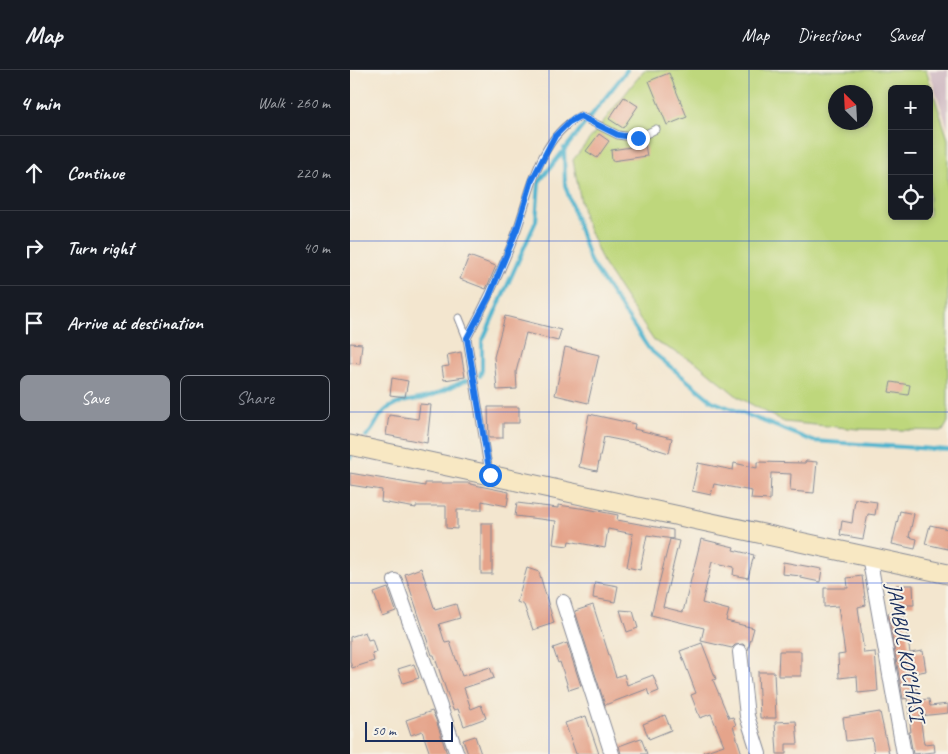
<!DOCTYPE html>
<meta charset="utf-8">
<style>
body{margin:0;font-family:Caveat,sans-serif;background:#20242c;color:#f1f3f6}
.controls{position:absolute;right:15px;top:15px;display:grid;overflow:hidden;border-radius:8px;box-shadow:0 2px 8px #0003}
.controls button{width:45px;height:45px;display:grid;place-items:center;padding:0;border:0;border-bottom:1px solid #363941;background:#171b24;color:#f1f3f6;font:25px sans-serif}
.compass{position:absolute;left:478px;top:15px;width:45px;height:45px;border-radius:50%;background:#171b24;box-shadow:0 2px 8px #0003;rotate:336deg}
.scale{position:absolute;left:15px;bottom:12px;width:88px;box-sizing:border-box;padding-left:5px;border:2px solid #1b2f5e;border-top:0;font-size:14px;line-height:18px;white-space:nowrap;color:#1b2f5e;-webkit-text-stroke:4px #f7f3e8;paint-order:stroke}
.stop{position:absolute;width:15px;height:15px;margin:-11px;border:4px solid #1a73e8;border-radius:50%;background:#fff}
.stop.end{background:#1a73e8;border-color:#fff;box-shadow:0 1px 5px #0008}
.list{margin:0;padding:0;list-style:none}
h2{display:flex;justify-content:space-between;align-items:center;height:65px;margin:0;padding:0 20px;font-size:21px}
h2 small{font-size:16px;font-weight:400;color:#9ea1a6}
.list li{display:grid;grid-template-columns:32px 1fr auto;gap:15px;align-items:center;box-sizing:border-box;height:75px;padding:0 20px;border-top:1px solid #363941}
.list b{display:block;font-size:19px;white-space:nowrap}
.list em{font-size:16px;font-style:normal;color:#9ea1a6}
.actions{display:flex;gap:10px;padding:15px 20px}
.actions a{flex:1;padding:11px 0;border:1px solid #8c9099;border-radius:8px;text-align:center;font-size:18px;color:#8c9099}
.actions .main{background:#8c9099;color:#fff}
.icon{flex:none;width:28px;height:28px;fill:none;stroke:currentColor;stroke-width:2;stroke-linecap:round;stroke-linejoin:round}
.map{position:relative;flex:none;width:598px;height:684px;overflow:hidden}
header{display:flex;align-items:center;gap:30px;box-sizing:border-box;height:70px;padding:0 25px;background:#171b24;border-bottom:1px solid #363941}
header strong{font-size:24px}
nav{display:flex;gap:28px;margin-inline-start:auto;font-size:18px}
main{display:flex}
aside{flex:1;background:#171b24}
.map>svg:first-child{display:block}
</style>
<header>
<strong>Map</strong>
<nav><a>Map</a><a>Directions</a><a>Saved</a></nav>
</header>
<main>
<aside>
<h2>4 min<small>Walk · 260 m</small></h2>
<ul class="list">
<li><svg class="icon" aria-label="ahead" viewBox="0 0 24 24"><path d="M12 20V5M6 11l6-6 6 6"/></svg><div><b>Continue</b></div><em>220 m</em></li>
<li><svg class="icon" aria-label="right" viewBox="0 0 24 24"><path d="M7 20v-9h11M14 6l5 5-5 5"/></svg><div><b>Turn right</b></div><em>40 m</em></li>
<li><svg class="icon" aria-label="arrive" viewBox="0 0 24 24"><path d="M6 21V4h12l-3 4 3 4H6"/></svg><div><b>Arrive at destination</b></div></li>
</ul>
<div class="actions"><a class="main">Save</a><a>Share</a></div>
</aside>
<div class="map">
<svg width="598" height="684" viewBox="0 0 598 684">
<rect width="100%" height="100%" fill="#f7f3e8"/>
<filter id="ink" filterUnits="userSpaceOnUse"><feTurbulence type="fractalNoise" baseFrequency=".02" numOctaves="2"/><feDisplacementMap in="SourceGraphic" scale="10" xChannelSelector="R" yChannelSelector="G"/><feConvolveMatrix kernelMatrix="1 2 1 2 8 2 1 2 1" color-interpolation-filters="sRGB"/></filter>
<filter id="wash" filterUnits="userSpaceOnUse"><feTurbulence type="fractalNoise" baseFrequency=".0096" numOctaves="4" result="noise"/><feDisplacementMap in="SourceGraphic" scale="20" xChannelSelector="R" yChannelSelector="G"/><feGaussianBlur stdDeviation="1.12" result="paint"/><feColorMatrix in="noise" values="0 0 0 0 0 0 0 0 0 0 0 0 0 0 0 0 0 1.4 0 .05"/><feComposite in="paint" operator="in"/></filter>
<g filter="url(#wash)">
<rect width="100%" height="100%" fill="#f3e6cf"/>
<!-- industrial -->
<polygon fill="#d2bdc5" points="579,0 598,0 598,59"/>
<!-- green -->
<path fill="#bed77b" stroke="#6c836c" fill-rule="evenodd" d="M 294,0 L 576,0 L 598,69 L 598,352 L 593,361 L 508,359 L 434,352 L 388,327 L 347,293 L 304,271 L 254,195 L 234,148 L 223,90 ZM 542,19 L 579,19 L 579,146 L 542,146 ZM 486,22 L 516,22 L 516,52 L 486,52 Z"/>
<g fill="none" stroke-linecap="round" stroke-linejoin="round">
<!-- stream -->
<g stroke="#4fb4ce" stroke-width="4">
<polyline points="214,78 215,115 240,191 299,279 362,331 463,371 598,380"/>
<polyline points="130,306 132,300 132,272 186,151 189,112 277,0"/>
<path d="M 16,366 C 27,358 25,348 37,339 C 50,330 64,331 78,327 C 91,323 104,315 117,310"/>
<polyline points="0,388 1,386"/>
</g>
</g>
<g id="blocks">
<!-- building -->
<g fill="#e5a48b">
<polygon points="319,3 337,47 317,55 299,11"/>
<polygon points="274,27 288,36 273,58 259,49"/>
<polygon points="249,64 259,71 247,88 236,81"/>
<polygon points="295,75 297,86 262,91 261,80"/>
<polygon points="119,186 146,196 136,219 110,209"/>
<polygon points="155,246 211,260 208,271 176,263 166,302 167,319 147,320 144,287"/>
<polygon points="0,273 12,274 10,294 0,293"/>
<polygon points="215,277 249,285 238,333 205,325"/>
<polygon points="111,282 115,307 94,310 92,297 99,296 97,285"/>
<polygon points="42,308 58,311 55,327 40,325"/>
<polygon points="541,312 560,315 558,325 539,322"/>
<polygon points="70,334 81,335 77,373 36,365 39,345 68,349"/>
<polygon points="138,337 169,337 169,353 153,353 153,368 139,368"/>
<polygon points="239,344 285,354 284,359 322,368 319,383 289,374 254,367 247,401 229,397"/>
<polygon points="456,391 467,392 464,423 440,421 441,404 421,403 420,430 401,429 402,421 364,414 361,425 342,421 348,393 383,400 384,393 407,398 407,392 455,393"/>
<polygon points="0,403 75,416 75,413 120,413 120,414 159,422 157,436 132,431 132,440 107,440 107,459 96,458 96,436 66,436 66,438 31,432 32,420 0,415"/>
<polygon points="505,429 527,432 525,445 518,444 513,469 490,465 492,451 502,453"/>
<polygon points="167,433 208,438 208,435 237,439 268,445 267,450 323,460 323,469 297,465 290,500 277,497 283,464 258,459 255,478 219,471 218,476 203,474 206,451 165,446"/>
<polygon points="550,441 564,444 559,467 567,469 565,479 542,474"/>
<rect x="131" y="453" width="11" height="51"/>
<polygon points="580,455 598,459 598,479 575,474"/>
<polygon points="320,469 329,471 313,537 333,542 351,469 384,477 383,480 404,485 398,508 383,505 384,497 362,492 352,533 379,540 376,551 404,558 398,580 393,574 385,575 382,578 351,571 354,558 301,545"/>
<polygon points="433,492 472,499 470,512 451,508 451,506 432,504"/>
<polygon points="71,498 85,540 106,534 110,548 89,554 95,573 100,572 112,606 140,597 144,608 114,618 121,639 131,635 136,648 114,656 108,639 103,640 84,585 82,585 55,504"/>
<polygon points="177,498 189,502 204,553 183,560 174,535 167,532"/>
<polygon points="512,506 516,535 508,537 514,583 525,582 528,621 508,623 507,606 489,608 488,585 495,584 488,536 474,537 474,518 498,518 497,508"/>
<polygon points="245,512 268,516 265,532 243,528"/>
<polygon points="546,515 563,515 564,535 546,535"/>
<polygon points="38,518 46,541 32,546 24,523"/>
<polygon points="243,535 266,607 274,604 277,615 303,605 309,621 299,625 297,619 255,635 225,541"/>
<polygon points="270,540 283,541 288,558 277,562"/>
<polygon points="553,540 560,583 573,581 576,601 565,603 568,630 579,629 580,636 598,634 598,643 570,646 574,674 584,673 585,682 563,684 559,662 561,662 557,628 553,629 538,543"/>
<polygon points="15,562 18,570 22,569 26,582 22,583 24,591 2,598 0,591 0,567"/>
<polygon points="217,573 231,616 219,620 210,592 208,593 203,578"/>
<polygon points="352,573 366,609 363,610 379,648 383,647 386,655 383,656 392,684 353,684 353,682 374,675 361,644 350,648 341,625 346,623 330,581"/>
<polygon points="429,581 451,581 451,606 428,606"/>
<polygon points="64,594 69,608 53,613 48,599"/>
<polygon points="408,602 424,602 426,648 410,648"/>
<polygon points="82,641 86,650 97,684 80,684 72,661 61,665 56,650"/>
<polygon points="530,642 539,684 524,684 522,668 496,671 493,648"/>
<polygon points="315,645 321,660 299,669 293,654"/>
<polygon points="236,646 249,684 226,684 215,653"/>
<polygon points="446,651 448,674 436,674 436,684 427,684 425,652"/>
<polygon points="125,666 131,684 118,684 113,670"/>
<polygon points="291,668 297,684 271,684 269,676"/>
</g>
</g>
</g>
<g filter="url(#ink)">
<use href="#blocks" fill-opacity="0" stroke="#878a96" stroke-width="1"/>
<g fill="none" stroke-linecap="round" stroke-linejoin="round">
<!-- service casing -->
<g stroke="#878a96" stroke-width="9">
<g id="service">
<polyline points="109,248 117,268 139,403"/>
<path d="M 117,268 C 136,233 153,197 167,160 C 181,120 189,68 230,46 L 268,65 L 288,68 L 306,59"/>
</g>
</g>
<!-- minor casing -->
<g stroke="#878a96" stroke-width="16">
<g id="minor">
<polyline points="519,486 554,684"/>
<polyline points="45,511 107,684"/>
<polyline points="213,532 262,684"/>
<polyline points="390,582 397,646 409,684"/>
</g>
</g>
<!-- secondary casing -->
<g stroke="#878a96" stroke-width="21">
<polyline id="secondary" points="0,375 598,504"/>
</g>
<!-- service -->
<use href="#service" stroke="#fff" stroke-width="7"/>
<!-- minor -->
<use href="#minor" stroke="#fff" stroke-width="14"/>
<!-- secondary -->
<use href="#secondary" stroke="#f8e8c3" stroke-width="19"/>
</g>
</g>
<g fill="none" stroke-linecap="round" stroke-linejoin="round" filter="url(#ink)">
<!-- route -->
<polyline stroke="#1a73e8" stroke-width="6" points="140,405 117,268 139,227 167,159 182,110 205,66 219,52 230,46 268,65 288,68"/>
</g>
<!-- grid -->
<path fill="none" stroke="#1d4ed8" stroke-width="1" stroke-opacity="0.55" d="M 199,0 L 199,684M 399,0 L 399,684M 0,171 L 598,171M 0,342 L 598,342M 0,513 L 598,513"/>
<g text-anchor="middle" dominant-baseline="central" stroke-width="4" stroke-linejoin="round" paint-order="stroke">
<!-- street labels -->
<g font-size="21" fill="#1b2f5e" stroke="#f7f3e8">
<text transform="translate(556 582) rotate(80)">JAMBUL KO‘CHASI</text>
</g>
</g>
</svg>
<div class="controls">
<button>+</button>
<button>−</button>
<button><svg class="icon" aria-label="locate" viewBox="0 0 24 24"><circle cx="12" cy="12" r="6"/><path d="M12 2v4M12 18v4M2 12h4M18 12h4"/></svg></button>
</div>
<svg class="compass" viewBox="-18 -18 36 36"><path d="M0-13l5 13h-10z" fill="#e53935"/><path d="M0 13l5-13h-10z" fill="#9ea1a6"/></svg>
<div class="scale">50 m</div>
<div class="stop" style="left:140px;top:405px"></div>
<div class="stop end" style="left:288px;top:68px"></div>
</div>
</main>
